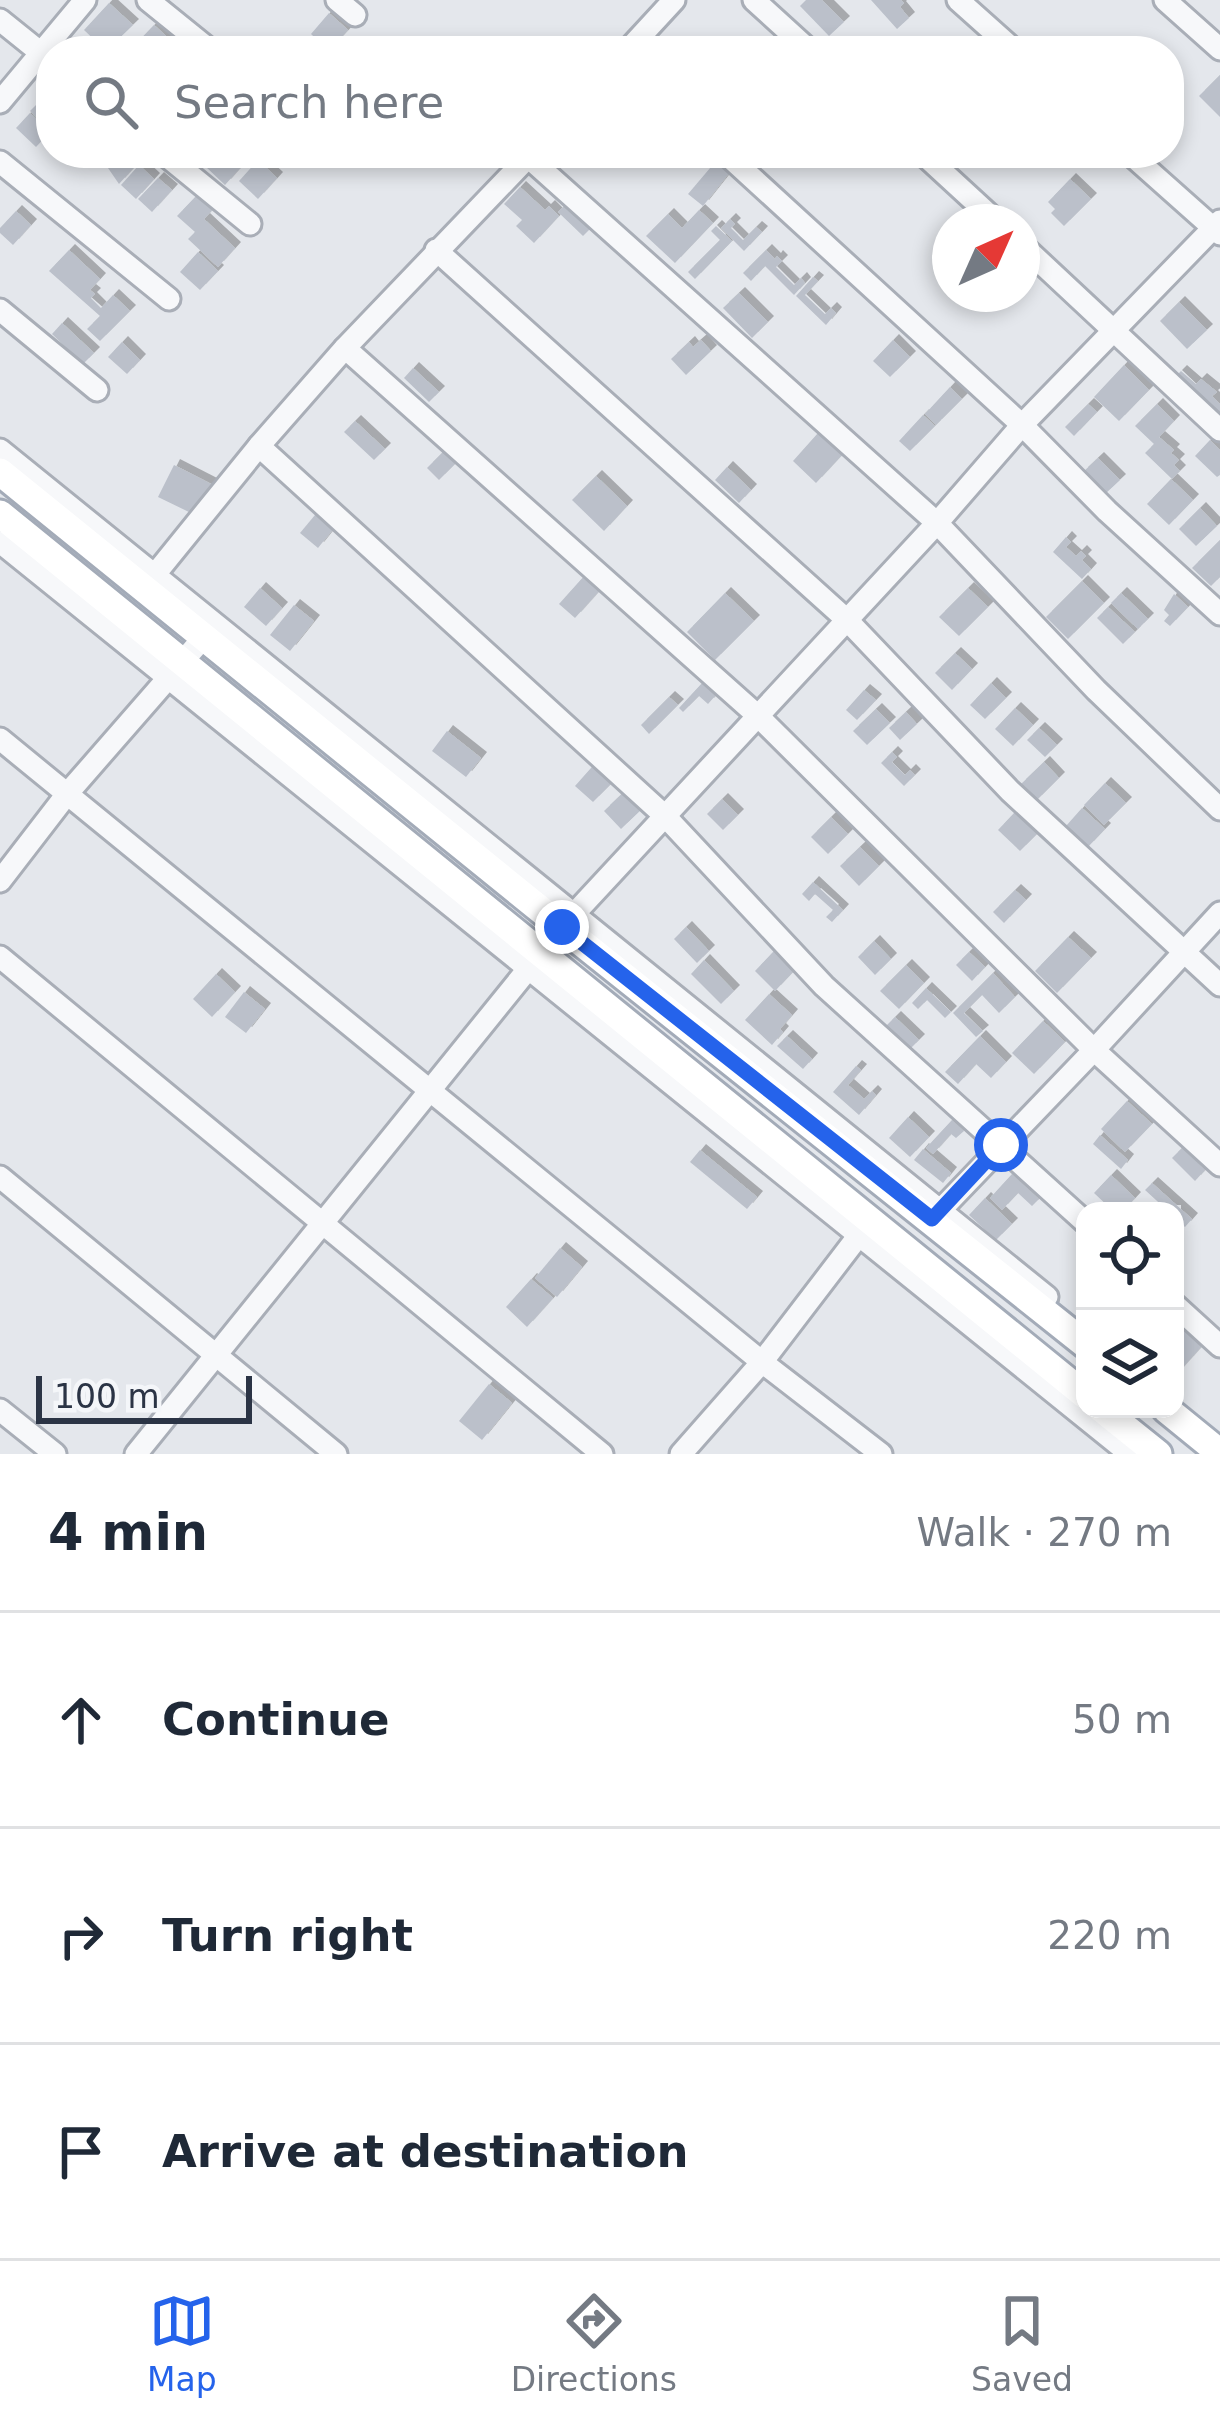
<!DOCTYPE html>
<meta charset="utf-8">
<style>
body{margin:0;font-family:"DejaVu Sans",sans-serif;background:#f6f6f7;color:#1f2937}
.controls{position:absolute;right:36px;bottom:36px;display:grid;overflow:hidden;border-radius:24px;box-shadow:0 6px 18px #0003}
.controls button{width:108px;height:108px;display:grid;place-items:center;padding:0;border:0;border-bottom:3px solid #e0e1e3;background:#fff;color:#1f2937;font:60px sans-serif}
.compass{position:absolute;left:932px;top:204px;width:108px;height:108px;border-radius:50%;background:#fff;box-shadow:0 6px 18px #0003;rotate:45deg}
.scale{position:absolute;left:36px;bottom:30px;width:216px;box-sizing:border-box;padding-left:12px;border:6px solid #2b3445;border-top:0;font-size:33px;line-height:42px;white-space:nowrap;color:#2b3445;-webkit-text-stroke:9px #f4f6f9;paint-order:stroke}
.stop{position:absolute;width:36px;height:36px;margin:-27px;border:9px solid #2563eb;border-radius:50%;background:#fff}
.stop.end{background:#2563eb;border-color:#fff;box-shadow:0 3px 12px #0008}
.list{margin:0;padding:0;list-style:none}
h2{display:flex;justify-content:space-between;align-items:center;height:156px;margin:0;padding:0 48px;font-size:51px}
h2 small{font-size:39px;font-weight:400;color:#747a83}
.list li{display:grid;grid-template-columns:78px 1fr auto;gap:36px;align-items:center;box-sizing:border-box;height:216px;padding:0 48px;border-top:3px solid #e0e1e3}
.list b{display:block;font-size:45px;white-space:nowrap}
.list em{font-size:39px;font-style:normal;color:#747a83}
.icon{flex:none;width:66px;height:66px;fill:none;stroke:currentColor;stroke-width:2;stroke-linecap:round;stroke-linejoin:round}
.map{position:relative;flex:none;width:1220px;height:1454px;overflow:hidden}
.search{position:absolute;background:#fff;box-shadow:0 6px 18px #0003;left:36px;right:36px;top:36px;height:132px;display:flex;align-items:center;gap:30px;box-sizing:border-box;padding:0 42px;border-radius:48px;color:#747a83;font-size:45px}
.sheet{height:804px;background:#fff}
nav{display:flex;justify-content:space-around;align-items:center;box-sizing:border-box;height:168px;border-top:3px solid #e0e1e3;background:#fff;font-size:33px;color:#747a83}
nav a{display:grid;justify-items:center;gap:6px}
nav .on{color:#2563eb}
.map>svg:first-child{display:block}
</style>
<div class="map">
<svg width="1220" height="1454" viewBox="0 0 1220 1454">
<defs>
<filter id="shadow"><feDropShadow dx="6" dy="-6" stdDeviation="0" flood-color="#0004"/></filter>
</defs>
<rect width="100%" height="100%" fill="#e4e7ec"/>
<!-- building -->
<g fill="#bbc0ca" filter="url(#shadow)">
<polygon points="806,0 822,0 844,22 829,36 800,6"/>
<polygon points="871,0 901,0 904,3 900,7 909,18 897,29"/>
<polygon points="109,3 133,25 106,51 84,30"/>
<polygon points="329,13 348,30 329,51 311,34"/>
<polygon points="154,25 176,45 171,51 129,51"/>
<polygon points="1220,75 1220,117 1199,96"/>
<polygon points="44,97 51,104 51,131 30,111"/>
<polygon points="30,113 50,132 36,147 16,128"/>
<polygon points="122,153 147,153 119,184 108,168"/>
<polygon points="214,159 221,165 223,163 226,166 233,160 241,167 225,185 206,167"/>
<polygon points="258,160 277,178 258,199 239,181"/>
<polygon points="716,161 730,172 703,206 688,194"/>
<polygon points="139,165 154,179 136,199 121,185"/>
<polygon points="158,178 172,190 152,212 138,199"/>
<polygon points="1070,179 1091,199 1064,226 1051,213 1055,209 1048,202"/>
<polygon points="520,187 545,210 549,206 559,216 534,243 516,226 522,220 504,204"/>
<polygon points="198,194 214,208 204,219 235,248 218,267 188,239 195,232 177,216"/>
<polygon points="569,201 594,225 583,236 558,212"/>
<polygon points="699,210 713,223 675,263 646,236 668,214 682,228"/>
<polygon points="16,211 31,225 13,245 0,233 0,228"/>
<polygon points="730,219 735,224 731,228 743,240 756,227 762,232 744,251 721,228"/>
<polygon points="716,226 732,241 695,279 688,272 720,240 711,231"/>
<polygon points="69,250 100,279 90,290 95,294 91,298 101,308 113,295 130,311 100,341 87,329 100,316 49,271"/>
<polygon points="766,250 775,259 777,256 782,261 776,267 794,285 801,278 805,283 794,295 765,266 751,281 743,273"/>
<polygon points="198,252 218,271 200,290 180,272"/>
<polygon points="813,277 818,281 805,295 825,314 831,308 836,313 826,325 796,296"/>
<polygon points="739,293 768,322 752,338 723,308"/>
<polygon points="1179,302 1207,330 1187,349 1160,321"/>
<polygon points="62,323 94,353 83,364 52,334"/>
<polygon points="701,340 711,351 686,375 671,359 689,342 693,347"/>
<polygon points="893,340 910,357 890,377 873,361"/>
<polygon points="122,342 140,360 127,374 108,357"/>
<polygon points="1124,365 1149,390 1119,421 1094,397"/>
<polygon points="413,368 439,392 429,402 404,378"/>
<polygon points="1181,371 1196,384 1201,379 1217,392 1212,396 1220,404 1220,418 1176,376"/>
<polygon points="950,387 962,399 936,425 925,414"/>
<polygon points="1088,404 1097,412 1074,436 1065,427"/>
<polygon points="1157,404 1174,421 1159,437 1174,450 1171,453 1179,460 1174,465 1180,471 1172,479 1145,453 1154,444 1135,426"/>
<polygon points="923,415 935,426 910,451 899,441"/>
<polygon points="355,421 385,449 374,460 344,432"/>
<polygon points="818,433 842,455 816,483 793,461"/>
<polygon points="1210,440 1220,450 1220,475 1217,477 1195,456"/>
<polygon points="448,447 460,459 439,480 427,468"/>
<polygon points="1098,458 1120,480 1104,495 1082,473"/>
<polygon points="174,465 215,486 191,513 158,497"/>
<polygon points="727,467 751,490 739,503 715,480"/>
<polygon points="596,476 627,506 604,531 572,500"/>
<polygon points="1171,479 1193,500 1169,525 1147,504"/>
<polygon points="1200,508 1217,526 1196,546 1179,529"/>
<polygon points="320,509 338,523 318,548 300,533"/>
<polygon points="1066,537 1071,542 1066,547 1076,556 1081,551 1086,556 1082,560 1091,569 1082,579 1053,552"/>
<polygon points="1220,540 1220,577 1211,586 1192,568"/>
<polygon points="585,575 601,589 575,618 559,604"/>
<polygon points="1082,581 1104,603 1068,639 1046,617"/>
<polygon points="260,588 282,608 266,626 244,607"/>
<polygon points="968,588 988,607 959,636 939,617"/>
<polygon points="725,593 754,621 715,660 687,632"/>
<polygon points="1121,593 1148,619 1138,629 1111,603"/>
<polygon points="1174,594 1188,607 1170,626 1164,621 1169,615 1164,610"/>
<polygon points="294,605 314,621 290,651 270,635"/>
<polygon points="1108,607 1135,632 1123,644 1097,618"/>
<polygon points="955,653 972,669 952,690 935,673"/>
<polygon points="703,682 716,695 708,704 699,696 683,712 679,708"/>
<polygon points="991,683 1006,698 985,719 970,705"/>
<polygon points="864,690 876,700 857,720 846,710"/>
<polygon points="669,697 678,705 649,734 641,725"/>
<polygon points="1015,708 1033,725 1013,746 995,729"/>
<polygon points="876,709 890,723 867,745 853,731"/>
<polygon points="906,712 917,724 900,740 889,728"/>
<polygon points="1039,728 1057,745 1045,757 1027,740"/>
<polygon points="447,731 481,758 466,777 432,751"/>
<polygon points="892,752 897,757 892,762 905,775 910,770 915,775 904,786 881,763"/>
<polygon points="599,759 619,776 593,802 575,786"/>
<polygon points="1044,762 1059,778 1036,801 1020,785"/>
<polygon points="1105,783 1126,803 1104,825 1084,805"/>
<polygon points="627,789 644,807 621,829 604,811"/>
<polygon points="722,799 738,815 723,830 707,814"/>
<polygon points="1082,808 1105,829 1088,847 1066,826"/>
<polygon points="1015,812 1037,834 1020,851 998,830"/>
<polygon points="831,817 848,834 828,854 811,837"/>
<polygon points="860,847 879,866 859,886 840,866"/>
<polygon points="813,882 843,910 832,922 826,917 833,910 815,894 809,901 802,894"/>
<polygon points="1015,890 1026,900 1004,923 993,912"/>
<polygon points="686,927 709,951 697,963 674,939"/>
<polygon points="1068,937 1091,958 1057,993 1035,971"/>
<polygon points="874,941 891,959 875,975 858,957"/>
<polygon points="774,951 794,971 775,991 755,971"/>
<polygon points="969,952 985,967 972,981 956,965"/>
<polygon points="704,960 734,991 721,1004 691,974"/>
<polygon points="906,965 924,983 899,1009 880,991"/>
<polygon points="993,973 1015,997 999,1013 982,995 964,1013 983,1031 976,1037 953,1013"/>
<polygon points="216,974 235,992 212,1017 193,999"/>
<polygon points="926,988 951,1012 945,1018 927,1000 918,1009 912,1003"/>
<polygon points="244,992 265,1009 246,1033 225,1017"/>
<polygon points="769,994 792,1015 780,1029 783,1032 772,1045 745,1020"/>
<polygon points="895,1017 919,1040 910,1049 886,1026"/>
<polygon points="1043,1021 1065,1042 1034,1074 1012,1053"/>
<polygon points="787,1036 812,1059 803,1069 777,1046"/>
<polygon points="980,1036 1006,1062 991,1078 976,1064 958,1084 945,1072"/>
<polygon points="856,1066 861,1070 848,1085 864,1099 872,1091 876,1095 859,1115 833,1092"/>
<polygon points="1127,1101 1152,1124 1125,1152 1101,1129"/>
<polygon points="908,1117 929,1137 910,1157 889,1138"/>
<polygon points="952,1120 964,1131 956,1138 951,1134 933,1154 926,1148"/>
<polygon points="1100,1135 1128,1160 1121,1169 1093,1144"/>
<polygon points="1182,1148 1205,1170 1195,1181 1172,1158"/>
<polygon points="923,1149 951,1173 943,1183 914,1160"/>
<polygon points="700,1150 757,1197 747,1209 690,1162"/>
<polygon points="1012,1174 1039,1199 1032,1206 1018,1193 1002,1210 990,1198"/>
<polygon points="1111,1175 1135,1198 1123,1211 1115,1206 1112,1210 1094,1193"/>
<polygon points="1152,1183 1192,1219 1185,1227 1175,1218 1175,1211 1168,1211 1145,1190"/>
<polygon points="985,1198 1012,1224 996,1240 969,1215"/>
<polygon points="560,1248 582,1267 557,1297 535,1278"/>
<polygon points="531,1279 553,1298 527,1327 506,1307"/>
<polygon points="1179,1320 1204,1344 1175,1376 1175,1324"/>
<polygon points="489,1384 512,1403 482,1440 459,1421"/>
</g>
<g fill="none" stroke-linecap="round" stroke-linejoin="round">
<!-- minor casing -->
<g stroke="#a9aeb7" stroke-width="27">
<g id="minor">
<polyline points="148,0 211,51"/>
<polyline points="337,0 355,15"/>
<polyline points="754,0 810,51"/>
<polyline points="958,0 1015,51"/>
<polyline points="1165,0 1220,49"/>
<polyline points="0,20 51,61"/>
<polyline points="627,51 674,0"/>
<polyline points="0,102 85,0"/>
<polyline points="163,153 250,224"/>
<polyline points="725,153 1022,425 1107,511 1220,614"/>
<polyline points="922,153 997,222"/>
<polyline points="1129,153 1220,234"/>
<polyline points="528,157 937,523 1096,690 1220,809"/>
<polyline points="0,162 169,299"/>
<polyline points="1022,245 1220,430"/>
<polyline points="436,250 847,620 1010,791 1220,985"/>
<polyline points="0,310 97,390"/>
<polyline points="345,348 758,716 1094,1050 1220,1165"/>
<polyline points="259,446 665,816 824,986 1085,1222"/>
<polyline points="0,450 1047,1297"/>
<polyline points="0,542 1130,1454"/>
<polyline points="148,583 259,446 345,348 532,153"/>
<polyline points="0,739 762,1362 881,1454"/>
<polyline points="0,881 67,794 204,637"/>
<polyline points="0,957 602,1454"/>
<polyline points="0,1177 336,1454"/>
<polyline points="932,1219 1094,1050 1220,913"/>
<polyline points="1175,1305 1220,1346"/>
<polyline points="0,1410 55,1454"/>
<polyline points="136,1454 562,927 937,523 1022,425 1220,221"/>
<polyline points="681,1454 762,1362 866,1226"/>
</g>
</g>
<!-- major casing -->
<g stroke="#a3abb8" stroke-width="33">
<g id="major">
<polyline points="0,472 562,927 1085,1344"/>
<polyline points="0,514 1085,1395"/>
<polyline points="1102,1409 1158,1454"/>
<polyline points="1166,1409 1220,1453"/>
</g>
</g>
<!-- minor -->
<use href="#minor" stroke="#f7f8fa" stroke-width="21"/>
<!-- major -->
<use href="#major" stroke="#fff" stroke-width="27"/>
</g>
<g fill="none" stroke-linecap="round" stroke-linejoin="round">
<!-- route -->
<polyline stroke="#2563eb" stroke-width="15" points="562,927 932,1219 1001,1145"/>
</g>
</svg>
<div class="controls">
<button><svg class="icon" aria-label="locate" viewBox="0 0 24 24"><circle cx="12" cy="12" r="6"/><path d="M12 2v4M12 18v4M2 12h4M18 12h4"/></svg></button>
<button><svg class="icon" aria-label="layers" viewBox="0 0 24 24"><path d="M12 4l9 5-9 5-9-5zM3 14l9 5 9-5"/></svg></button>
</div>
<svg class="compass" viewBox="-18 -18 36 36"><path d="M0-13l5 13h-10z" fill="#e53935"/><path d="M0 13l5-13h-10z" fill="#747a83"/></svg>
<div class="scale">100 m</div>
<div class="stop" style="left:1001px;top:1145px"></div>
<div class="stop end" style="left:562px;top:927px"></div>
<div class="search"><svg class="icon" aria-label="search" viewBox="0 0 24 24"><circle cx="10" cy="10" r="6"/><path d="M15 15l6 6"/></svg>Search here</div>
</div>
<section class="sheet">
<h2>4 min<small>Walk · 270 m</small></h2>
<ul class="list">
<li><svg class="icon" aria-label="ahead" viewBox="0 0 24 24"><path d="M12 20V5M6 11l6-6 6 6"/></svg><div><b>Continue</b></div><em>50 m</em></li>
<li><svg class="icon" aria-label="right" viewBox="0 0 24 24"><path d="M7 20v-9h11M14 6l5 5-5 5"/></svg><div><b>Turn right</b></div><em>220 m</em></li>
<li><svg class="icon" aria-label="arrive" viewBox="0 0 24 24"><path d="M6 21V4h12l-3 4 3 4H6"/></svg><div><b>Arrive at destination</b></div></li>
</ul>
</section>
<nav>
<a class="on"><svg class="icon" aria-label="map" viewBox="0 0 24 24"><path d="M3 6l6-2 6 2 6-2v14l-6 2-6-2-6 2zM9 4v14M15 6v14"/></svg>Map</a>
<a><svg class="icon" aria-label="directions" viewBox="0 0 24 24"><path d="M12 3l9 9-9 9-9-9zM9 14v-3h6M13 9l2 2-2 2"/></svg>Directions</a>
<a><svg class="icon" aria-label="saved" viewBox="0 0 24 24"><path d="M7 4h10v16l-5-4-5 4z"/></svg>Saved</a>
</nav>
